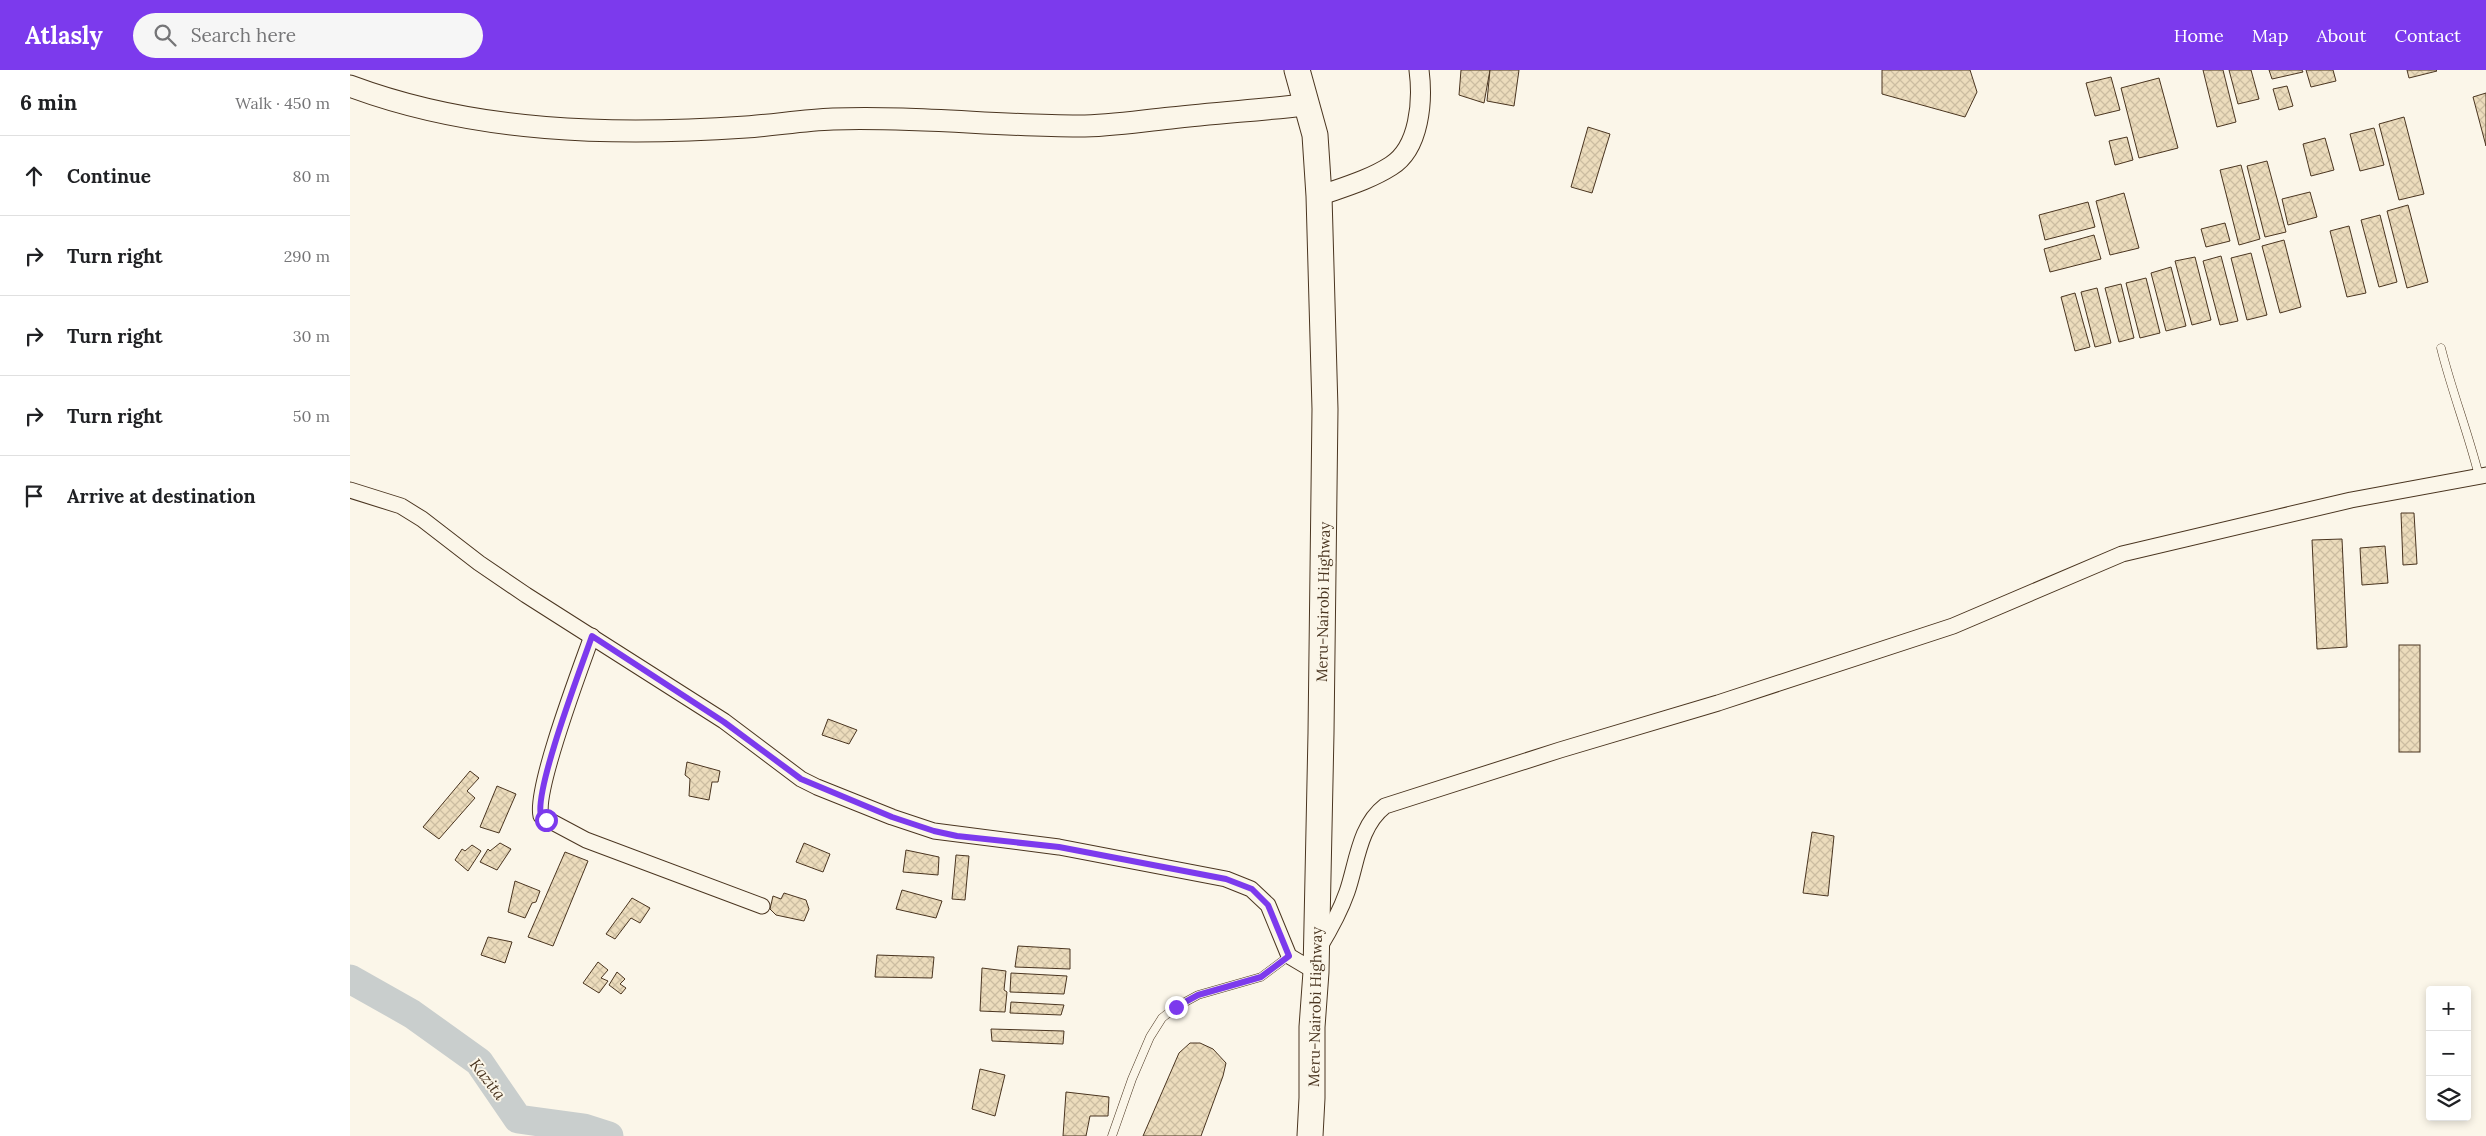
<!DOCTYPE html>
<meta charset="utf-8">
<style>
body{margin:0;font-family:Lora,serif;background:#f6f6f6;color:#202124}
.controls{position:absolute;right:15px;bottom:15px;display:grid;overflow:hidden;border-radius:5px;box-shadow:0 2px 8px #0003}
.controls button{width:45px;height:45px;display:grid;place-items:center;padding:0;border:0;border-bottom:1px solid #e0e0e0;background:#fff;color:#202124;font:25px sans-serif}
.stop{position:absolute;width:15px;height:15px;margin:-11px;border:4px solid #7c3aed;border-radius:50%;background:#fff}
.stop.end{background:#7c3aed;border-color:#fff;box-shadow:0 1px 5px #0008}
.list{margin:0;padding:0;list-style:none}
h2{display:flex;justify-content:space-between;align-items:center;height:65px;margin:0;padding:0 20px;font-size:21px}
h2 small{font-size:16px;font-weight:400;color:#757577}
.list li{display:grid;grid-template-columns:32px 1fr auto;gap:15px;align-items:center;box-sizing:border-box;height:80px;padding:0 20px;border-top:1px solid #e0e0e0}
.list b{display:block;font-size:19px;white-space:nowrap}
.list em{font-size:16px;font-style:normal;color:#757577}
.icon{flex:none;width:28px;height:28px;fill:none;stroke:currentColor;stroke-width:2;stroke-linecap:round;stroke-linejoin:round}
.map{position:relative;flex:none;width:2136px;height:1066px;overflow:hidden}
header{display:flex;align-items:center;gap:30px;box-sizing:border-box;height:70px;padding:0 25px;background:#7c3aed;color:#fff}
header strong{font-size:24px}
nav{display:flex;gap:28px;margin-inline-start:auto;font-size:18px}
.search{width:350px;height:45px;background:#f6f6f6;display:flex;align-items:center;gap:12px;box-sizing:border-box;padding:0 18px;border-radius:28px;color:#757577;font-size:19px}
main{display:flex}
aside{flex:1;background:#fff}
.map>svg:first-child{display:block}
</style>
<header>
<strong>Atlasly</strong>
<div class="search"><svg class="icon" aria-label="search" viewBox="0 0 24 24"><circle cx="10" cy="10" r="6"/><path d="M15 15l6 6"/></svg>Search here</div>
<nav><a>Home</a><a>Map</a><a>About</a><a>Contact</a></nav>
</header>
<main>
<aside>
<h2>6 min<small>Walk · 450 m</small></h2>
<ul class="list">
<li><svg class="icon" aria-label="ahead" viewBox="0 0 24 24"><path d="M12 20V5M6 11l6-6 6 6"/></svg><div><b>Continue</b></div><em>80 m</em></li>
<li><svg class="icon" aria-label="right" viewBox="0 0 24 24"><path d="M7 20v-9h11M14 6l5 5-5 5"/></svg><div><b>Turn right</b></div><em>290 m</em></li>
<li><svg class="icon" aria-label="right" viewBox="0 0 24 24"><path d="M7 20v-9h11M14 6l5 5-5 5"/></svg><div><b>Turn right</b></div><em>30 m</em></li>
<li><svg class="icon" aria-label="right" viewBox="0 0 24 24"><path d="M7 20v-9h11M14 6l5 5-5 5"/></svg><div><b>Turn right</b></div><em>50 m</em></li>
<li><svg class="icon" aria-label="arrive" viewBox="0 0 24 24"><path d="M6 21V4h12l-3 4 3 4H6"/></svg><div><b>Arrive at destination</b></div></li>
</ul>
</aside>
<div class="map">
<svg width="2136" height="1066" viewBox="0 0 2136 1066">
<defs>
<pattern id="building-cross-hatch" width="8" height="8" patternUnits="userSpaceOnUse" patternTransform="scale(1.25)"><rect width="8" height="8" fill="#ecdcbc"/><path d="M0 0l8 8M0 8l8-8" fill="none" stroke="#ccbda1"/></pattern>
</defs>
<rect width="100%" height="100%" fill="#fbf6e9"/>
<g fill="none" stroke-linecap="round" stroke-linejoin="round">
<!-- river -->
<polyline stroke="#c9cecd" stroke-width="29" points="0,909 62,944 129,992 168,1049 234,1058 259,1066"/>
</g>
<!-- building -->
<g fill="url(#building-cross-hatch)" stroke="#4a3520">
<polygon points="1111,0 1140,0 1134,33 1109,25"/>
<polygon points="1140,0 1169,0 1164,36 1137,31"/>
<polygon points="1532,0 1620,0 1627,22 1615,47 1532,24"/>
<polygon points="1853,0 1873,0 1886,52 1867,57"/>
<polygon points="1879,0 1901,0 1909,29 1888,34"/>
<polygon points="1919,0 1952,0 1953,2 1922,9"/>
<polygon points="1956,0 1983,0 1986,11 1961,17"/>
<polygon points="2057,0 2086,0 2087,1 2059,8"/>
<polygon points="1761,7 1770,40 1745,46 1736,13"/>
<polygon points="1809,8 1828,78 1789,88 1771,18"/>
<polygon points="1937,16 1943,36 1929,40 1923,19"/>
<polygon points="2136,23 2136,76 2123,27"/>
<polygon points="2054,47 2074,124 2049,130 2029,54"/>
<polygon points="1238,57 1260,64 1242,123 1221,117"/>
<polygon points="2024,58 2034,95 2010,101 2000,64"/>
<polygon points="1777,67 1783,90 1765,95 1759,71"/>
<polygon points="1975,68 1984,100 1961,106 1953,74"/>
<polygon points="1917,91 1936,162 1915,167 1897,96"/>
<polygon points="1891,95 1910,169 1889,175 1870,100"/>
<polygon points="1960,122 1967,147 1938,155 1932,129"/>
<polygon points="1774,123 1789,178 1760,185 1746,131"/>
<polygon points="1738,132 1745,157 1695,170 1689,145"/>
<polygon points="2058,135 2078,212 2057,218 2037,141"/>
<polygon points="2030,145 2047,212 2029,217 2011,150"/>
<polygon points="1875,153 1880,171 1856,177 1851,159"/>
<polygon points="1999,156 2016,223 1997,227 1980,161"/>
<polygon points="1744,165 1751,189 1700,202 1694,179"/>
<polygon points="1934,170 1951,237 1930,243 1912,176"/>
<polygon points="1901,183 1917,245 1897,250 1881,188"/>
<polygon points="1871,186 1888,251 1870,255 1853,191"/>
<polygon points="1845,187 1861,250 1842,255 1825,191"/>
<polygon points="1821,197 1836,256 1816,261 1801,203"/>
<polygon points="1796,208 1810,263 1790,268 1776,213"/>
<polygon points="1771,214 1784,268 1769,272 1755,218"/>
<polygon points="1747,218 1761,273 1745,277 1731,222"/>
<polygon points="1725,223 1740,277 1725,281 1711,227"/>
<polygon points="2051,443 2064,443 2067,494 2053,495"/>
<polygon points="1992,469 1997,577 1967,579 1962,470"/>
<polygon points="2035,476 2038,513 2012,515 2010,478"/>
<rect x="2049" y="575" width="21" height="107"/>
<polygon points="478,649 507,660 499,674 472,665"/>
<polygon points="337,692 370,701 368,712 362,712 359,730 339,726 340,709 335,705"/>
<polygon points="120,701 129,708 117,721 125,728 89,769 73,757"/>
<polygon points="147,716 166,724 149,763 130,757"/>
<polygon points="1462,762 1484,766 1478,826 1453,823"/>
<polygon points="150,773 161,779 147,800 130,792 138,779 140,781"/>
<polygon points="454,773 480,784 473,802 446,792"/>
<polygon points="122,775 131,781 118,801 105,790 112,779 115,781"/>
<polygon points="556,780 589,787 588,805 553,802"/>
<polygon points="215,782 238,791 203,876 178,867"/>
<polygon points="606,785 619,786 615,830 602,829"/>
<polygon points="165,811 190,821 186,832 182,833 175,848 158,842"/>
<polygon points="552,820 592,831 586,848 546,839"/>
<polygon points="434,823 456,830 459,839 454,851 426,845 420,839 423,826 431,829"/>
<polygon points="282,828 300,838 290,853 281,848 265,869 256,864"/>
<polygon points="138,867 162,872 155,893 131,885"/>
<polygon points="668,876 720,879 720,899 665,897"/>
<polygon points="527,885 584,887 582,908 525,907"/>
<polygon points="248,892 258,900 251,908 258,911 249,923 233,913"/>
<polygon points="632,898 656,901 654,920 657,922 655,942 630,941"/>
<polygon points="267,902 275,909 270,914 276,918 271,924 259,915"/>
<polygon points="661,903 717,906 714,924 660,922"/>
<polygon points="661,932 714,935 711,945 660,943"/>
<polygon points="641,959 714,961 713,974 642,971"/>
<polygon points="840,973 850,973 863,979 876,993 873,1006 851,1066 793,1066 829,983"/>
<polygon points="630,999 655,1005 645,1046 622,1039"/>
<polygon points="716,1022 759,1027 758,1046 740,1046 736,1066 713,1066"/>
</g>
<g fill="none" stroke-linecap="round" stroke-linejoin="round">
<!-- service casing -->
<g stroke="#4a3520" stroke-width="9">
<g id="service">
<path d="M 2091,278 C 2102,322 2118,362 2129,406"/>
<polyline points="762,1066 782,1009 800,967 812,948 826,937 848,925 911,907 939,886"/>
</g>
</g>
<!-- minor casing -->
<g stroke="#4a3520" stroke-width="17">
<g id="minor">
<polyline points="0,420 51,436 72,449 129,493 176,525 374,651 451,709 467,717 542,747 584,761 709,777 876,809 901,819 918,835 939,886 966,902"/>
<path d="M 242,566 C 231,597 184,720 191,746 L 236,770 L 412,836"/>
<path d="M 969,878 C 980,860 990,842 997,822 C 1007,793 1009,756 1035,736 L 1210,680 L 1368,633 L 1603,556 L 1772,484 L 2001,430 L 2136,405"/>
</g>
</g>
<!-- tertiary casing -->
<g stroke="#4a3520" stroke-width="21">
<path id="tertiary" d="M 969,126 C 994,117 1019,110 1041,96 C 1070,78 1073,30 1069,0"/>
</g>
<!-- secondary casing -->
<g stroke="#4a3520" stroke-width="23">
<path id="secondary" d="M 0,16 C 126,63 263,66 396,57 C 425,55 454,50 483,49 C 565,46 647,56 729,56 C 760,56 790,51 821,48 C 865,43 910,40 955,35"/>
</g>
<!-- trunk casing -->
<g stroke="#4a3520" stroke-width="27">
<polyline id="trunk" points="947,0 965,65 969,126 975,339 971,663 966,902 962,957 962,1028 960,1066"/>
</g>
<!-- service -->
<use href="#service" stroke="#fbf6e9" stroke-width="8"/>
<!-- minor -->
<use href="#minor" stroke="#fbf6e9" stroke-width="15"/>
<!-- tertiary -->
<use href="#tertiary" stroke="#fbf6e9" stroke-width="19"/>
<!-- secondary -->
<use href="#secondary" stroke="#fbf6e9" stroke-width="21"/>
<!-- trunk -->
<use href="#trunk" stroke="#fbf6e9" stroke-width="25"/>
</g>
<g fill="none" stroke-linecap="round" stroke-linejoin="round">
<!-- route -->
<path stroke="#7c3aed" stroke-width="6" d="M 196,750 L 191,746 C 184,720 231,598 242,566 L 374,652 L 451,709 L 542,747 L 584,761 L 607,766 L 709,777 L 876,809 L 902,819 L 918,835 L 939,886 L 911,907 L 848,925 L 826,937"/>
</g>
<g text-anchor="middle" dominant-baseline="central" stroke-width="4" stroke-linejoin="round" paint-order="stroke">
<!-- street labels -->
<g font-size="15" fill="#4a3520" stroke="#fbf6e9">
<text transform="translate(973 532) rotate(-89)">Meru-Nairobi Highway</text>
<text transform="translate(965 937) rotate(-89)">Meru-Nairobi Highway</text>
</g>
<!-- water labels -->
<g font-size="16" font-style="italic" fill="#4a3520" stroke="#fbf6e9">
<text transform="translate(138 1009) rotate(52)">Kazita</text>
</g>
</g>
</svg>
<div class="controls">
<button>+</button>
<button>−</button>
<button><svg class="icon" aria-label="layers" viewBox="0 0 24 24"><path d="M12 4l9 5-9 5-9-5zM3 14l9 5 9-5"/></svg></button>
</div>
<div class="stop" style="left:196px;top:750px"></div>
<div class="stop end" style="left:826px;top:937px"></div>
</div>
</main>
